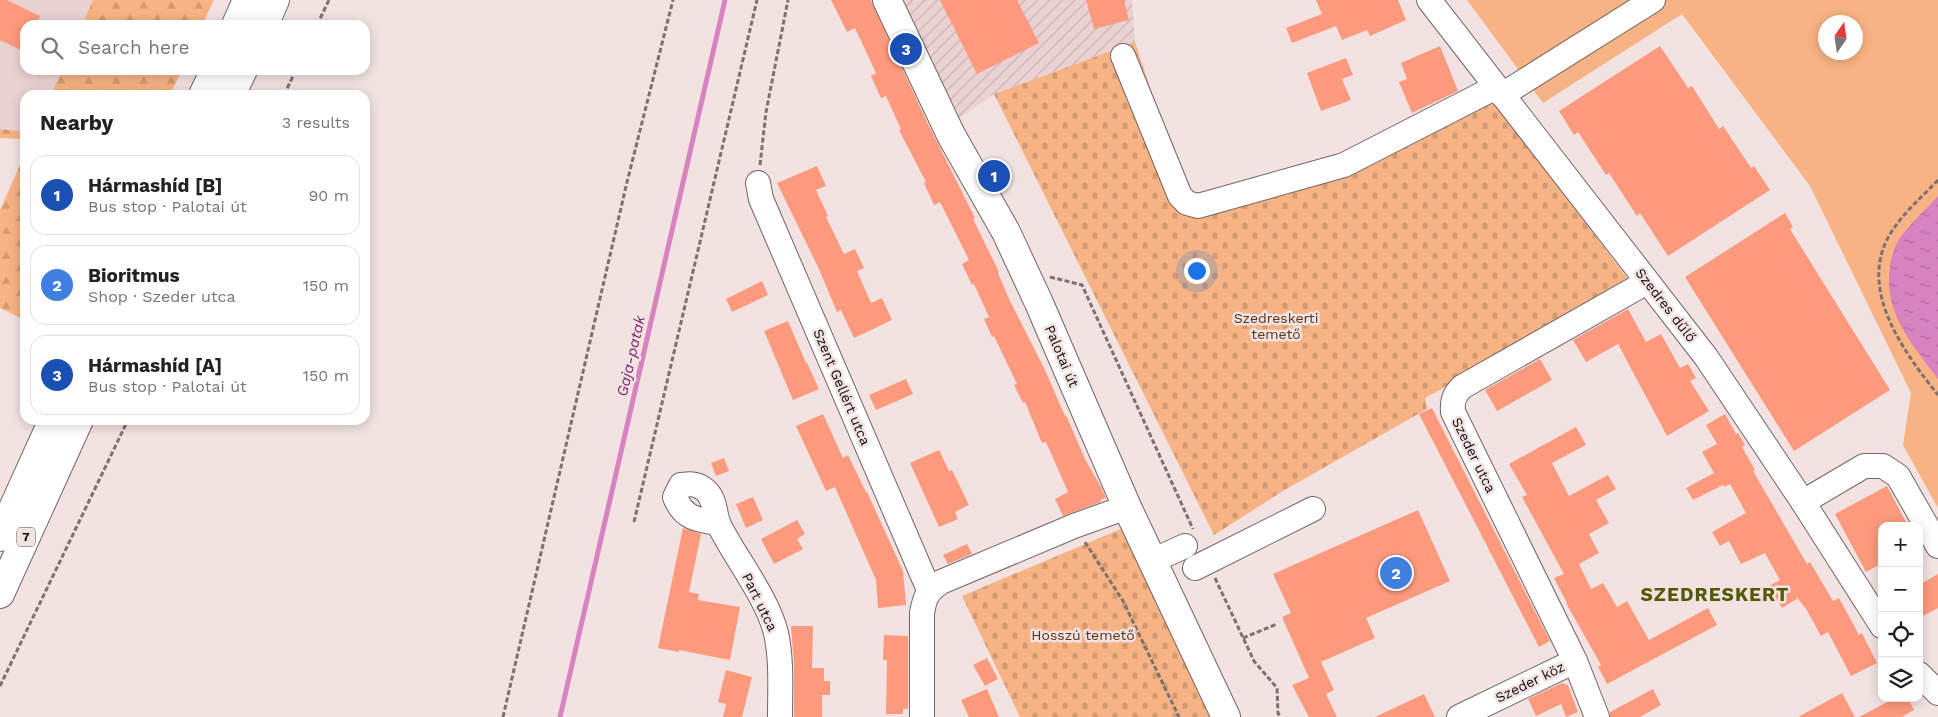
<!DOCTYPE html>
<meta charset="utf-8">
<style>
body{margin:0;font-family:"Work Sans",sans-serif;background:#f2f2f2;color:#222}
.controls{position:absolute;right:15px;bottom:15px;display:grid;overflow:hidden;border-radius:10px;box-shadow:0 2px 12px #0003}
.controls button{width:45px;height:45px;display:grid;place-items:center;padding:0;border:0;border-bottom:1px solid #e0e0e0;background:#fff;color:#222;font:25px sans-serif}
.compass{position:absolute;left:1818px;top:15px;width:45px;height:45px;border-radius:50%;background:#fff;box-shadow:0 2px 12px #0003;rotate:13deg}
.you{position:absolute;left:1196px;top:270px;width:18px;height:18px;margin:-12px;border:4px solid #fff;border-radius:50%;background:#1a73e8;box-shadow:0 0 0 8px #1a73e833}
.badge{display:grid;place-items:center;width:32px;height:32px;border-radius:50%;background:#6d7620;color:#fff;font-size:16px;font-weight:700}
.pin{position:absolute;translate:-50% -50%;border:2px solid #fff;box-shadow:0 1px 5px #0006}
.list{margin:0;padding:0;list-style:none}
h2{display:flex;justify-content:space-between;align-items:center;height:65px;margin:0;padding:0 20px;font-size:21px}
h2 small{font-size:16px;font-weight:400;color:#767676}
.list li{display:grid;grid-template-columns:32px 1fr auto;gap:15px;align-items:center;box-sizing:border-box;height:80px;margin:0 10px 10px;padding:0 10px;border:1px solid #e0e0e0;border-radius:15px}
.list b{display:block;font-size:19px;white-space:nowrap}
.list p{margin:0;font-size:16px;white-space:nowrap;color:#767676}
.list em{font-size:16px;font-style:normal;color:#767676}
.icon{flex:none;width:28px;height:28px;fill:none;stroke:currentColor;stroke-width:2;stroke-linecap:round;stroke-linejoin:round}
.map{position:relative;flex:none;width:1938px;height:717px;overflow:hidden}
.search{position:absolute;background:#fff;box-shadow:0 2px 12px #0003;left:20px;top:20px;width:350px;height:55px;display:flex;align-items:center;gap:12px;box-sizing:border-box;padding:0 18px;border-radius:15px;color:#767676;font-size:19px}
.panel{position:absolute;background:#fff;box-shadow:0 2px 12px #0003;left:20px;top:90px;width:350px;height:335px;border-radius:15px}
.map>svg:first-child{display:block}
</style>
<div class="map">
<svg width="1938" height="717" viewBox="0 0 1938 717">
<defs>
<pattern id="industrial-furrows" width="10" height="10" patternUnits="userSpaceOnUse" patternTransform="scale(1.25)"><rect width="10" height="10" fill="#ebd2d2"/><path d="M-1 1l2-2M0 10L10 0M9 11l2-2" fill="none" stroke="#c8b3b3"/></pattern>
<pattern id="forest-firs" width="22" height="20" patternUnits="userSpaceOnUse" patternTransform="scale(1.25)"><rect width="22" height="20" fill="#f7b383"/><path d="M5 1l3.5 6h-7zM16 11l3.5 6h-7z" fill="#d39970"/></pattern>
<pattern id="cemetery-stones" width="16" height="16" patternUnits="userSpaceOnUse" patternTransform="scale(1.25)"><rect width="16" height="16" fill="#f7b383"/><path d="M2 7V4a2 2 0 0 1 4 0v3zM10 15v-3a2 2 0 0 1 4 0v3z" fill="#d39970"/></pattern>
<pattern id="water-ripples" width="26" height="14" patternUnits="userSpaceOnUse" patternTransform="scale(1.25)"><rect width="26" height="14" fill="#d683bf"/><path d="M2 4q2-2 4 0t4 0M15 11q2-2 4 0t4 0" fill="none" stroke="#ac6a9a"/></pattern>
</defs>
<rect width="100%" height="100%" fill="#f2e2e2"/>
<!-- built -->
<polygon fill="#ebd2d2" points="0,0 93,0 82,25 25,25 25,70 62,70 51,95 25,95 25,132 0,129"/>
<!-- industrial -->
<polygon fill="url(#industrial-furrows)" points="878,0 1132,0 1135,42 994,94 941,131"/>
<!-- forest -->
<g fill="url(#forest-firs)">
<polygon points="93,0 214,0 202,25 82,25"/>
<polygon points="62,70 182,70 170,95 51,95"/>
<polygon points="0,129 25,132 25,139 0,138"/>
<polygon points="25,154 25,320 0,308 0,210"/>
</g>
<!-- cemetery -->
<g fill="url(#cemetery-stones)">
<polygon points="1135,42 1186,197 1335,162 1486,92 1631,283 1425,398 1427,409 1283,491 1214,535 994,94"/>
<polygon points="1123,528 1214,717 1020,717 962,596"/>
</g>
<!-- park -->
<path fill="#f7b383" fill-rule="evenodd" d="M 1467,0 L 1938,0 L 1938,508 L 1903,445 L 1911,393 L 1810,186 L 1682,14 L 1543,103 ZM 1826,22 L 1856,22 L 1856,52 L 1826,52 Z"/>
<!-- water -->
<path fill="url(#water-ripples)" d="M 1938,196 L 1938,379 C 1913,345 1883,313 1890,267 C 1891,257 1895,244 1902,235 C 1912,222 1926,209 1938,196 Z"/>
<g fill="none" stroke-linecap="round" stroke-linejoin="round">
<!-- stream -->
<polyline stroke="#d683bf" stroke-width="5" points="560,717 725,0"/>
</g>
<!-- building -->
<g fill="#fd9a7d">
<polygon points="0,0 7,0 40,16 36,25 25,25 25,52 0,40"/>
<polygon points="831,0 871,0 925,118 975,218 973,219 999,272 998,273 1010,301 1045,370 1065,416 1066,415 1085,459 1101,487 1106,498 1100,500 1101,502 1063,516 1055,499 1068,492 1046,442 1042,443 1025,402 1023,403 1014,385 1017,384 994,336 992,337 984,319 989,317 974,284 972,285 962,264 969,260 940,202 934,205 924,183 926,182 899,130 901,129 886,96 881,98 871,76 876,73 855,28 847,32"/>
<polygon points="940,0 1017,0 1039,43 977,74"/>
<polygon points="1086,0 1124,0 1129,20 1094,29"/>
<polygon points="1316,0 1398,0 1406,20 1370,36 1367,30 1342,40 1336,26 1292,43 1286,28 1322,14"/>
<polygon points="1440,46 1458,91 1412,113 1399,82 1407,79 1401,63"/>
<polygon points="1660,46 1688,88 1692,86 1719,129 1723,126 1751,168 1754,166 1770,190 1668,256 1640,213 1637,216 1609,173 1606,175 1578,132 1574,135 1559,111"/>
<polygon points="1346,58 1353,75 1342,79 1351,100 1321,111 1307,73"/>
<polygon points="817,166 826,186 816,190 828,216 826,217 844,254 855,249 864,268 857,271 871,303 882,298 892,320 854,338 841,310 837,312 818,267 777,183"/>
<polygon points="1785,213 1793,227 1790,229 1890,390 1794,451 1685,277"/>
<polygon points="762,281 768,295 732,312 726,299"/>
<polygon points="1628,309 1646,342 1661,334 1680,368 1688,364 1696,378 1690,381 1709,411 1667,436 1618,344 1586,362 1573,340"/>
<polygon points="788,321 806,363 807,363 819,389 793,400 764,331"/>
<polygon points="1540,359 1552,380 1497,411 1485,390"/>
<polygon points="906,379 913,394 876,410 869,395"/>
<polygon points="1432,408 1550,641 1539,647 1419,414"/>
<polygon points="823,414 843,458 848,455 866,492 867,492 903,571 906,605 878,608 876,580 835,487 826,491 796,426"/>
<polygon points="1725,414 1736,434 1738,433 1745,445 1742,447 1755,470 1753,471 1807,564 1810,562 1833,601 1839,598 1859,635 1862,633 1877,663 1851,676 1828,632 1821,636 1805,607 1804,607 1798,598 1782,608 1769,586 1780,580 1765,553 1741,564 1729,541 1720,546 1712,532 1746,513 1730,484 1724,487 1723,485 1693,500 1686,488 1714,473 1702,452 1717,444 1706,425"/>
<polygon points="1576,427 1586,445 1552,463 1569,496 1608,475 1616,489 1596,500 1609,523 1589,534 1599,553 1579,564 1591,589 1603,583 1617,607 1627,601 1649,640 1708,608 1717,625 1607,684 1598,667 1601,665 1566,603 1567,603 1554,578 1564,574 1522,497 1527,495 1509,464"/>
<polygon points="939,450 949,471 952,470 969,505 955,512 958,519 939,527 910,463"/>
<polygon points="724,458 729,471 716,476 711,463"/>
<polygon points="1887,486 1908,526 1882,526 1882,563 1866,572 1835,514"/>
<polygon points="753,497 763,520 746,528 736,504"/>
<polygon points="1418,510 1450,581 1366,618 1375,638 1321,662 1334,690 1326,694 1337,717 1309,717 1292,685 1309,678 1282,617 1291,613 1273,574"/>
<polygon points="797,520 805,534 797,539 803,549 774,564 761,539"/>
<polygon points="683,528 701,534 689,592 699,594 698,600 740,607 730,660 679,650 679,652 658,648"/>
<polygon points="967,544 972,554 948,564 943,555"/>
<polygon points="1938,574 1938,608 1919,618 1919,585"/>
<polygon points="791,626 813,626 812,668 824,668 824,681 830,681 830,695 822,695 822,717 794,717 794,664"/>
<polygon points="884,635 908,636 908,709 903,709 903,714 886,714 887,660 883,660"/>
<polygon points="987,658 998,679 985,686 973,665"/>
<polygon points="726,670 752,677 742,717 723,717 726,704 718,702"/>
<polygon points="1562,683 1568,685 1578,712 1566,717 1561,704 1536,716 1528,699"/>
<polygon points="987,689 999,717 969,717 961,700"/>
<polygon points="1653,689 1661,705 1640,717 1610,717 1610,712"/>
<polygon points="1842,693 1855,717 1798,717"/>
<polygon points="1424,694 1435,717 1375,717"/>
<polygon points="1895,698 1908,698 1914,710 1902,717 1859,717"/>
</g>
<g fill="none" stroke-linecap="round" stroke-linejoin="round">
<!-- minor casing -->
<g stroke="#736566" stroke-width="26">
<g id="minor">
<polyline points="1429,0 1706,357 1803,502 1882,626"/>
<polyline points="1123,56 1180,196 1187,203 1198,206 1344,165 1496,87"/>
<polyline points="1502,95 1653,0"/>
<polyline points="758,183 761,199 929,590"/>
<polyline points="1803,502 1864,466 1883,466 1898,476 1938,546"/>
<path d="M 718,523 C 697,520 683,518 675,497 L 681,485 C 690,484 697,483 705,490 C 716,499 714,514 719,525 C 736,559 767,597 776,633 C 782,661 780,689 780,717"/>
<polyline points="1152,561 1185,546"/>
<polyline points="1195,568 1313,509"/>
<polyline points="1919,674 1938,693"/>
<path d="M 922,717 L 922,613 C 925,596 927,592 941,582 L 1074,526 L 1127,507"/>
<polyline points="1459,717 1575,661"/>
<path d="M 1597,717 L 1575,661 L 1453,412 C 1452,401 1454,395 1462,387 L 1647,282"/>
</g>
</g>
<!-- major casing -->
<g stroke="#736566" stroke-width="30">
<g id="major">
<polyline points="887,0 951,135 1006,232 1039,303 1127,507 1226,717"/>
<polyline points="236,25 247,0"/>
<polyline points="264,25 275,0"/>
<polyline points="203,95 215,70"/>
<polyline points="231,95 243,70"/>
<polyline points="0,537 53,420"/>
<polyline points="0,594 79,420"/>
</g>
</g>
<!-- path -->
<g stroke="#7b7171" stroke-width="3" stroke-dasharray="5 2.5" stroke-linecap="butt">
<polyline points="317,25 329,0"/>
<polyline points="284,95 296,70"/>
<polyline points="760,165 766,112 788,0"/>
<path d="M 1938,180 C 1923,196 1904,212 1892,231 C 1855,287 1904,352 1938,395"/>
<polyline points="1050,277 1082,285 1193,529"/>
<polyline points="634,522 757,0"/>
<polyline points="1085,542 1123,601 1179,717"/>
<polyline points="1215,578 1254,661 1277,688 1278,713 1280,717"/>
<polyline points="1243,638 1277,624"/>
<polyline points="0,686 128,420"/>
<polyline points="503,717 627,182 673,0"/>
</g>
<!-- minor -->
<use href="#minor" stroke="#fff" stroke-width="24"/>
<!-- major -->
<use href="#major" stroke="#fff" stroke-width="28"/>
</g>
<g text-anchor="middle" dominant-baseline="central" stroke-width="5" stroke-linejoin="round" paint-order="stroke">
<!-- shield labels -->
<rect fill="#f2e2e2" stroke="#544c4c" stroke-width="1" x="17" y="527.5" width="18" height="19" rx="4"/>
<g font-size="12" font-weight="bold" fill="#100c0c">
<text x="26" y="537">7</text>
</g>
<!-- street labels -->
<g font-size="14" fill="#100c0c" stroke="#f2e2e2">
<text transform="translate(1666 305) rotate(52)">Szedres dűlő</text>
<text transform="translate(1062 356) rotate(67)">Palotai út</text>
<text transform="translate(842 387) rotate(67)">Szent Gellért utca</text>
<text transform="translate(1474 455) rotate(64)">Szeder utca</text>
<text transform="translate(760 602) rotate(64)">Part utca</text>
<text transform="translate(1530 682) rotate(-26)">Szeder köz</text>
</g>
<!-- park labels -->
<g font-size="14" fill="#553319" stroke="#f2e2e2">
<text x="1276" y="318">Szedreskerti<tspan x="1276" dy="16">temető</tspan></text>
<text x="1083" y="635">Hosszú temető</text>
</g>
<!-- water labels -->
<g font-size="15" font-style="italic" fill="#7f1d6b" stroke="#f2e2e2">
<text transform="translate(631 356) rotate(-77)">Gaja-patak</text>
</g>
<!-- district labels -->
<g font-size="19" font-weight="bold" letter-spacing="1" fill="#515800" stroke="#f2e2e2">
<text x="1715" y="594">SZEDRESKERT</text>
</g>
</g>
</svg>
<div class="controls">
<button>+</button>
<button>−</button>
<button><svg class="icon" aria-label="locate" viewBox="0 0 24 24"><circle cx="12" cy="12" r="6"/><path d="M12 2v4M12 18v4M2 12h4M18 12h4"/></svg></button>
<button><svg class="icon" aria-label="layers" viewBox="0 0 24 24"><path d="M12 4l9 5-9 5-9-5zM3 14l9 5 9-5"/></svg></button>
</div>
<svg class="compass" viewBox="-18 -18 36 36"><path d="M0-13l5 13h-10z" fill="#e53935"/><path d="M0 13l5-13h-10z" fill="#767676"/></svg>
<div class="you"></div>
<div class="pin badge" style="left:994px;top:176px;background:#1a4fb4">1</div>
<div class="pin badge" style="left:1396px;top:573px;background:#3f7fe0">2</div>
<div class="pin badge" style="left:906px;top:49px;background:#1a4fb4">3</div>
<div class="search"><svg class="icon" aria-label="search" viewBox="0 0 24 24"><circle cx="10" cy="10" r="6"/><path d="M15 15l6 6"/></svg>Search here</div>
<section class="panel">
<h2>Nearby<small>3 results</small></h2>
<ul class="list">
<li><span class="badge" style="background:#1a4fb4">1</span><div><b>Hármashíd [B]</b><p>Bus stop · Palotai út</p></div><em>90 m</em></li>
<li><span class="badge" style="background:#3f7fe0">2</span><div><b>Bioritmus</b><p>Shop · Szeder utca</p></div><em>150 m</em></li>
<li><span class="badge" style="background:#1a4fb4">3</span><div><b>Hármashíd [A]</b><p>Bus stop · Palotai út</p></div><em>150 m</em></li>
</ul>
</section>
</div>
